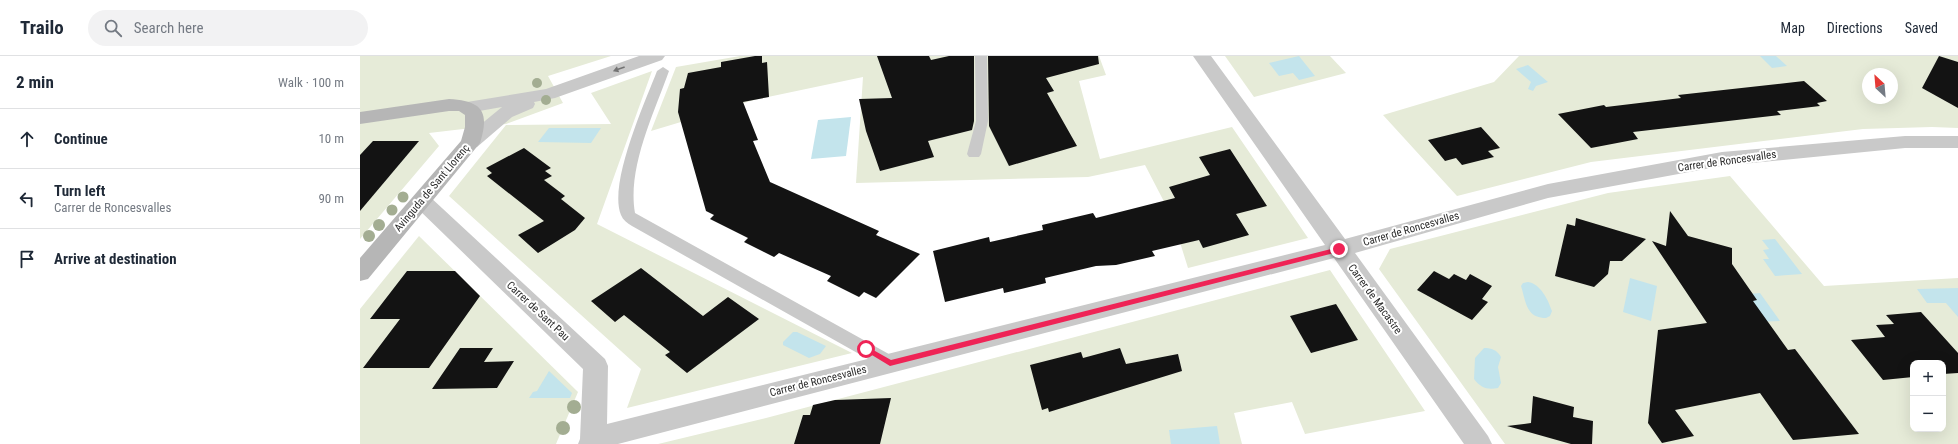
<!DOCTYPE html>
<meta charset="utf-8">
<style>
body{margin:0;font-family:"Roboto Condensed",sans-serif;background:#f2f2f3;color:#1f2937}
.controls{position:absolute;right:12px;bottom:12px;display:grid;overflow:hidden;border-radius:8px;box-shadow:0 4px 16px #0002}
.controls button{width:36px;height:36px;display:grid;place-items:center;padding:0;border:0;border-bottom:1px solid #e0e1e3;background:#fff;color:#1f2937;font:20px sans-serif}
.compass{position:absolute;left:1502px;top:12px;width:36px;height:36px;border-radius:50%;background:#fff;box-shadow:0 4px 16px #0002;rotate:334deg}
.stop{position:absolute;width:12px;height:12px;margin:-9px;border:3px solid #ef2356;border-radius:50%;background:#fff}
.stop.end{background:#ef2356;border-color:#fff;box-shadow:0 1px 4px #0008}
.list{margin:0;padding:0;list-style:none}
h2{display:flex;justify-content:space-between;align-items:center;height:52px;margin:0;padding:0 16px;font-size:17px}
h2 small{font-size:13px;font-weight:400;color:#747a83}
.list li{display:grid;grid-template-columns:26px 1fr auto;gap:12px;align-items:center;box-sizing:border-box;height:60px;padding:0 16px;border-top:1px solid #e0e1e3}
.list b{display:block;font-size:15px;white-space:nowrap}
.list p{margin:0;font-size:13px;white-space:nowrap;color:#747a83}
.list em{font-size:13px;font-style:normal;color:#747a83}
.icon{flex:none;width:22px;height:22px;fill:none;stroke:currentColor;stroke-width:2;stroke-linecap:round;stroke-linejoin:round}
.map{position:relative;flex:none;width:1598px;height:388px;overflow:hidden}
header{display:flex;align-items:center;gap:24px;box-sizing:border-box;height:56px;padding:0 20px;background:#fff;border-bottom:1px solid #e0e1e3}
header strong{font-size:19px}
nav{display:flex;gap:22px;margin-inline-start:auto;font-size:14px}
.search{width:280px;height:36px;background:#f2f2f3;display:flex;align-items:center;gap:10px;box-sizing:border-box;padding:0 14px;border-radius:22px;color:#747a83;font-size:15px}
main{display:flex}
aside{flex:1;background:#fff}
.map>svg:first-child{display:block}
</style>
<header>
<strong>Trailo</strong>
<div class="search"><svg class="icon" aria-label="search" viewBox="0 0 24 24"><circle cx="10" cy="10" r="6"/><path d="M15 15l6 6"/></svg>Search here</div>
<nav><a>Map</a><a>Directions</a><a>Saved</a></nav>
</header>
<main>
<aside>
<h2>2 min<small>Walk · 100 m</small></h2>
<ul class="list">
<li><svg class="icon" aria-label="ahead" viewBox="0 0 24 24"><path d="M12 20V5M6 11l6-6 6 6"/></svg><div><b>Continue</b></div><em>10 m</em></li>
<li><svg class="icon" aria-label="left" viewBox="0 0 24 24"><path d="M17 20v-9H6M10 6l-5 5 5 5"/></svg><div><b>Turn left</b><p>Carrer de Roncesvalles</p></div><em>90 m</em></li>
<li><svg class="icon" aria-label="arrive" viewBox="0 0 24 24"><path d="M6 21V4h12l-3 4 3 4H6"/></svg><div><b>Arrive at destination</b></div></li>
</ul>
</aside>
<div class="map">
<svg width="1598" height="388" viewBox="0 0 1598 388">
<rect width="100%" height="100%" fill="#fff"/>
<!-- green -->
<g fill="#e6ebd8" fill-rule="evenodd">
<polygon points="0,0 251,0 188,20 203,47 146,68 69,77 79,90 0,183"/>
<polygon points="380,0 739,0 746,19 719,25 740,103 872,71 948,182 828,212 812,161 785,109 728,121 496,127 503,21 394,44 291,75 316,11"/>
<polygon points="865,0 970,0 986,17 894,41"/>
<path d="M 1159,0 L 1598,0 L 1598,72 L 1572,71 L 1503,73 L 1231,106 L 1097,140 L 1023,59 L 1134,26 ZM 1508,18 L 1532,18 L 1532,42 L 1508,42 Z"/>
<polygon points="292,15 237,168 492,297 267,352 281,313 89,140 146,69 251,68 231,37"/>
<path d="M 1370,120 L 1464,230 L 1598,222 L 1598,388 L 1145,388 L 1019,213 L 1030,193 L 1248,137 ZM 1553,307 L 1583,307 L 1583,373 L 1553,373 Z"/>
<polygon points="59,180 218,336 196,388 0,388 0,253"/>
<polygon points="970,214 1065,355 945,378 932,346 874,357 882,388 298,388 406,362"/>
</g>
<!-- water -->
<g fill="#c3e4ec">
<polygon points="939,0 955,20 939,24 933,17 919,20 909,7"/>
<polygon points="1400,0 1416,0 1427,10 1412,12"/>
<polygon points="1168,9 1188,26 1176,30 1173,35 1168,33 1171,26 1156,13"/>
<polygon points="491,61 486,100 451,103 458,64"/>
<polygon points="189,72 241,72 231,87 178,86"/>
<polygon points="1415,183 1442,218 1415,220 1403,203 1409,203 1403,194 1409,193 1402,184"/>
<polygon points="1270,222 1297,230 1291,265 1263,256"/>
<path d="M 1168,226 C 1181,228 1188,244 1192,255 L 1190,260 L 1186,262 C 1166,262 1166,246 1161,230 L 1163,227 Z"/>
<polygon points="1598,232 1598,261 1586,247 1567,247 1557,233"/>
<polygon points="1400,237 1420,265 1396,266 1377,239"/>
<polygon points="433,276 437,276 466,290 460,298 449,302 423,289 423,286"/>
<path d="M 1124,292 C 1132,292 1137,294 1141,301 L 1138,311 L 1141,327 L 1138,332 C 1127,334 1121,332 1114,323 L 1115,302 Z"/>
<polygon points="189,315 212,337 210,342 169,342 173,336 177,335"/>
<polygon points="857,370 860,388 811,388 809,374"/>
</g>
<!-- building -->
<g fill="#131313">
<polygon points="395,0 402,0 402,7 407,6 409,41 383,46 398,84 393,85 410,126 519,175 516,179 560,198 516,242 504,236 499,241 467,225 471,220 419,197 414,201 384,186 388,182 350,163 354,159 346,155 318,56 320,33 324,32 328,17 361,11 361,6"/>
<polygon points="517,0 569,0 571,4 589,0 614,0 614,65 612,74 568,85 574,101 520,115 506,75 499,43 532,42"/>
<polygon points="628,0 738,0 739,8 686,22 694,35 687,37 717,90 649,110 629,70"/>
<polygon points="1579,0 1598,6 1598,52 1562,32"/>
<polygon points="1444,25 1467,45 1457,47 1460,50 1417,55 1421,59 1273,76 1278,83 1231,92 1198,58 1244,49 1246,51 1321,42 1318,39"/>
<polygon points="1121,71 1140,92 1128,95 1134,101 1102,109 1096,102 1085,105 1068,84"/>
<polygon points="13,85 59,85 0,155 0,99"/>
<polygon points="164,92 191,112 185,115 192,120 184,124 205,140 201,143 225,162 215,174 178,197 158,179 184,165 127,120 132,117 126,112"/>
<polygon points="870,93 907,150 876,158 889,179 843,192 839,184 792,195 795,200 756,209 736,210 685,222 686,227 644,237 643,232 585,246 573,195 629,181 630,186 683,174 682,169 733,157 736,162 815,142 809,131 850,119 839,101"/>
<polygon points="1310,155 1328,180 1372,192 1372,208 1397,244 1393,245 1428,294 1435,293 1499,378 1433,384 1400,337 1315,354 1334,380 1302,387 1288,367 1298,274 1347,267 1292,185 1306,190"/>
<polygon points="1216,162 1286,183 1262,205 1250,205 1248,218 1234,231 1195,220 1207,168 1215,170"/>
<polygon points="281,212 343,260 368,241 399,263 327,317 305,299 310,296 264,259 255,266 231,245"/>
<polygon points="47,215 95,215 120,240 69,312 3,312 40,263 10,263"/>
<polygon points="1074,215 1089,223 1094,218 1106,224 1110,218 1132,230 1122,243 1128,246 1112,264 1057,234"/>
<polygon points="976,248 998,284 951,297 930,260"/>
<polygon points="1561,256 1598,297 1598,317 1583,318 1583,307 1553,307 1553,321 1523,324 1491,284 1525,281 1516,269 1534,268 1526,259"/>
<polygon points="100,292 133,292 124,306 154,305 137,332 72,333"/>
<polygon points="760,292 766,308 818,298 822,315 689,356 688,352 682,354 670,309 721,296 723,302"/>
<polygon points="1173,340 1214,351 1213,361 1233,365 1232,388 1211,388 1147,370 1171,367"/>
<polygon points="531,342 520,388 434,388 443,359 450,359 453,349 475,344"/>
</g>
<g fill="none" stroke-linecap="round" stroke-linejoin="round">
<!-- lane -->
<g fill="#c9c9c9" fill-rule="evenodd">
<polygon points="615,0 627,0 628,65 621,98 619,101 609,101 607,98 616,65"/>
<path d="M 303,11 L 309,15 C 294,57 267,112 275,157 L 536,302 L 538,307 L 536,312 L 530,314 L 524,312 L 272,170 C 267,167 263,164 261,159 C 248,128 285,46 297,15 Z"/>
</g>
<!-- street -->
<g fill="#c9c9c9" fill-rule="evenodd">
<polygon points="279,0 305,0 302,4 195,42 174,46 175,48 173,52 152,61 117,91 110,93 103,91 100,87 103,83 142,51 108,57 101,55 99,51 101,47 186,33"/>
<polygon points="833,0 851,0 985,183 1188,128 1362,96 1545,80 1598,80 1598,92 1545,92 1362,110 1188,142 995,197 1128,380 1132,388 1104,388 974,202 258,388 218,388 220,383 223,313 55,150 52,145 55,140 62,138 69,140 245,303 248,310 247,368 965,189"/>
</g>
<!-- secondary -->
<path fill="#b6b6b6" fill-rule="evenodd" d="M 89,43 C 122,45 130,55 120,87 L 8,223 L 0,225 L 0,202 L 101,85 L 105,71 L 105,59 L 99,55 L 89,55 L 0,68 L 0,56 Z"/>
</g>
<!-- trees -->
<g fill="#a3ad92">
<circle cx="177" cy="27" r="5"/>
<circle cx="186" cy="44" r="5"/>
<circle cx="43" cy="141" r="5.5"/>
<circle cx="32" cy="154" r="5.5"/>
<circle cx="19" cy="169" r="6"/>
<circle cx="9" cy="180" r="6"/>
<circle cx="214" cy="351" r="7"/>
<circle cx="203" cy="372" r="7"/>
</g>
<!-- one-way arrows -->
<defs><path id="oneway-solid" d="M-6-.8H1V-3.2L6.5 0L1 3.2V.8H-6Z"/></defs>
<use fill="#737373" href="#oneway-solid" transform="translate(259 13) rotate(160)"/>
<!-- route -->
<polygon fill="#ef2356" points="979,191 983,193 982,195 530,310 502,293 506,290 508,291 531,304"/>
<g text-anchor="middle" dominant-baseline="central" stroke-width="4" stroke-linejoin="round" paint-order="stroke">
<!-- street labels -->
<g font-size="11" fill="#2c2c2c" stroke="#fff">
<text transform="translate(1367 105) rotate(-8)">Carrer de Roncesvalles</text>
<text transform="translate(72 132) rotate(-50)">Avinguda de Sant Llorenç</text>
<text transform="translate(1051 173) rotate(-16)">Carrer de Roncesvalles</text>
<text transform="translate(1015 243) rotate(54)">Carrer de Macastre</text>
<text transform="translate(178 255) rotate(43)">Carrer de Sant Pau</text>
<text transform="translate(458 325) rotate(-14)">Carrer de Roncesvalles</text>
</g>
</g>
</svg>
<div class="controls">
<button>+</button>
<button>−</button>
</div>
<svg class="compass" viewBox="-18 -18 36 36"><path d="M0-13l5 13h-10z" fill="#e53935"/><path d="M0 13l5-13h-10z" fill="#747a83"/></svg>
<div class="stop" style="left:506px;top:293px"></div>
<div class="stop end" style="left:979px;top:193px"></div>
</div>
</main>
